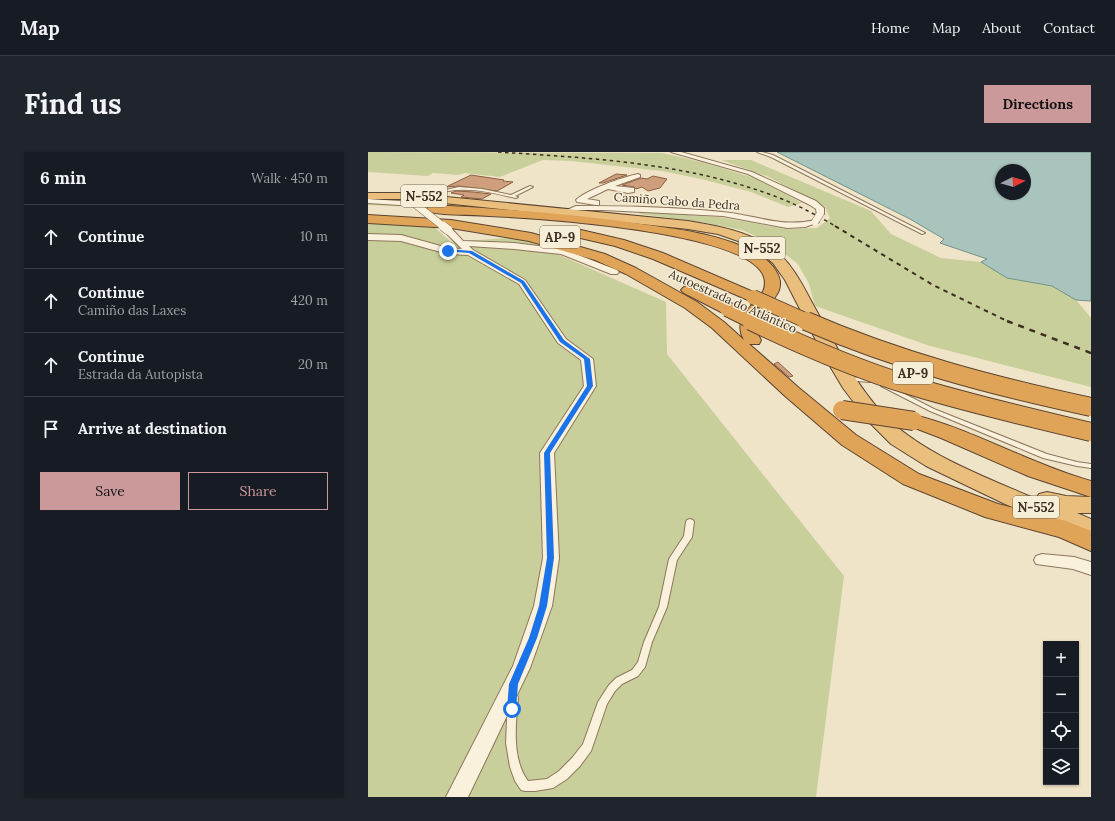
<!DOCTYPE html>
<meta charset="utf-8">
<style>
body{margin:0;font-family:Lora,serif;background:#20242c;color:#f1f3f6}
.controls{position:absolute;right:12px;bottom:12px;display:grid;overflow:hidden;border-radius:0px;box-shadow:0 1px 3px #0004}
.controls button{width:36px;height:36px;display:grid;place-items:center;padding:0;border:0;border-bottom:1px solid #363941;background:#171b24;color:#f1f3f6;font:20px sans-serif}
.compass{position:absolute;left:627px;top:12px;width:36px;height:36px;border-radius:50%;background:#171b24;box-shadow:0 1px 3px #0004;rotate:85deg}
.stop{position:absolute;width:12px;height:12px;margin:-9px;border:3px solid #1a73e8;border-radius:50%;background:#fff}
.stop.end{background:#1a73e8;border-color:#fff;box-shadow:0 1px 4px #0008}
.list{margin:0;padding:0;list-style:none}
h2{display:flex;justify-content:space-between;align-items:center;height:52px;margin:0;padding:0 16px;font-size:17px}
h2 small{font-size:13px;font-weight:400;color:#9ea1a6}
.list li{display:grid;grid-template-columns:26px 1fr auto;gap:12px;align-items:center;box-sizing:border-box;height:64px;padding:0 16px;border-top:1px solid #363941}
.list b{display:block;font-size:15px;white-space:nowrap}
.list p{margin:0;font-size:13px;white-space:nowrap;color:#9ea1a6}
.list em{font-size:13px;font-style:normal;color:#9ea1a6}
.actions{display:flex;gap:8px;padding:12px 16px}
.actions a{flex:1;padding:9px 0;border:1px solid #cc999b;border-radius:0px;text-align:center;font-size:14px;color:#cc999b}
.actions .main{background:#cc999b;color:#111}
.icon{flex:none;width:22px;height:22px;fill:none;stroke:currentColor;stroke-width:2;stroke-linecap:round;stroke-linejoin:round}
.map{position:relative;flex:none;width:723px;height:645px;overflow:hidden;border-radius:0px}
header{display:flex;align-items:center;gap:24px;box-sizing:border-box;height:56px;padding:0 20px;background:#171b24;border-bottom:1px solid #363941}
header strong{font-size:19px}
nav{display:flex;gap:22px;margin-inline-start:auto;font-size:14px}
.intro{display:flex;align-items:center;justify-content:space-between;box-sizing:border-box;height:96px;padding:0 24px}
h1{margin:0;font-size:28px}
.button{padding:10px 18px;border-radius:0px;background:#cc999b;color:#111;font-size:14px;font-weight:700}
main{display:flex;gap:24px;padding:0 24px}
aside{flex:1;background:#171b24;border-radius:0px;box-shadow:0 1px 3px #0004}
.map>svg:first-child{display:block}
</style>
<header>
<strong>Map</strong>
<nav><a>Home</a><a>Map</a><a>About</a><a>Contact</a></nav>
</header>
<div class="intro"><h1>Find us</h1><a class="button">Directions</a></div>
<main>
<aside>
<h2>6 min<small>Walk · 450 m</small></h2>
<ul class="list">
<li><svg class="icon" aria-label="ahead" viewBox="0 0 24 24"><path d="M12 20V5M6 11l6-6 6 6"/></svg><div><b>Continue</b></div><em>10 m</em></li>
<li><svg class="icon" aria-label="ahead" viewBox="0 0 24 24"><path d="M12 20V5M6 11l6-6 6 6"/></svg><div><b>Continue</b><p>Camiño das Laxes</p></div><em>420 m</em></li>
<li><svg class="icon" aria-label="ahead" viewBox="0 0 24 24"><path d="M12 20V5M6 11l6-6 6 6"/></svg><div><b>Continue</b><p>Estrada da Autopista</p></div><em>20 m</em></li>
<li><svg class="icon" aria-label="arrive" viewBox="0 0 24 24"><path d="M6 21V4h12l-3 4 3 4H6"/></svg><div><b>Arrive at destination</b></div></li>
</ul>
<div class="actions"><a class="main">Save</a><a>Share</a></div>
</aside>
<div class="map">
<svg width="723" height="645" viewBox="0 0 723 645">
<rect width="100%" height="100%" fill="#f0e4c8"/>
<!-- green -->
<g fill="#c9cf9b">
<polygon points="0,0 294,1 334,10 389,27 434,51 420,55 383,40 333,27 294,19 203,9 175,8 132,25 97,21 90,23 65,21 60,24 0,20"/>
<polygon points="353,8 383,8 503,59 523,82 573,106 613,110 639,126 684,134 708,148 723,166 723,235 562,194 447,154 441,132 430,112 402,90 374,78 333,70 271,62 271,60 351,65 418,77 449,76 462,66 457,55 401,25"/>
<polygon points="0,40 29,43 158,59 0,53"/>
<polygon points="0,70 64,73 83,90 151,85 298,150 299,202 476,424 448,645 0,645"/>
</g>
<!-- water -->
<path fill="#a9c4bc" stroke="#6f938a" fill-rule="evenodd" d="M 409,0 L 723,0 L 723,149 L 708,148 L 684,134 L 639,126 L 613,110 L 619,107 L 572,91 L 576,87 L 542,67 ZM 633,18 L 657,18 L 657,42 L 633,42 Z"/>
<!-- building -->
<g fill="#cf9f7d" stroke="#8d5f41">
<polygon points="248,22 259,23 235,31 231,31"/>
<polygon points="103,23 136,28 135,29 145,30 129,39 91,34 78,35"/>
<polygon points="285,24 299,27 292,36 280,39 274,35 268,37 266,35 254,33 273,26 279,27"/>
<polygon points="88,39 105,40 123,42 114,47 93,45 96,43 83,41"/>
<polygon points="410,210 425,224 421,225 406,212"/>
</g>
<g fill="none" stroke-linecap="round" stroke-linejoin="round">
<!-- service casing -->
<g stroke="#8d765c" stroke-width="2">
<g id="service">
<polygon points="389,0 394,0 405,3 557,81 554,82 403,5"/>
<path d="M 162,34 L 165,35 L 147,44 L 150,45 L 148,46 C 126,41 102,35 80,39 C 72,40 66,44 59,46 L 57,45 L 68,40 L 91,35 L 114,37 L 143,43 Z"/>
<polygon points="479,225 502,226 505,228 502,230 477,228 477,226"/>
<polygon points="515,231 566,257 679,302 709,310 723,312 723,316 709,314 675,306 562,259 513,234 513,232"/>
<path d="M 322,367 L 325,368 L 326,370 L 324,385 L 309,408 L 299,455 L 284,490 L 277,515 L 270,524 L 254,532 L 247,539 L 239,552 L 223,599 L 212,614 L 199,627 L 185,636 L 167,639 L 157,639 L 153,638 L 147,629 L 142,615 L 138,591 L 140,545 L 142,542 L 145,540 L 148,542 L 150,545 C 148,572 143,606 160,629 L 179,627 L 191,619 L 204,606 L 215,592 L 230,550 L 241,533 L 248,526 L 264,518 L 270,510 L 276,490 L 291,455 L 301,407 L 316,384 L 318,370 L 319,368 Z"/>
</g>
</g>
<!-- minor casing -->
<g stroke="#8d765c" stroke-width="2">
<g id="minor">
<polygon points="303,0 313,0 384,20 448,49 456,56 456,62 452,64 449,64 448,57 442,53 380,22"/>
<path d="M 270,22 L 272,23 L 272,25 L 247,34 L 266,36 L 266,40 L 260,41 L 240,37 L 219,47 L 231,49 L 231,53 L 228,53 L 209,50 L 208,48 C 218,38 255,25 270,22 Z"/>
<polygon points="0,47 47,50 51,52 47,54 0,51"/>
<path d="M 208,54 C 256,54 307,55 354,60 C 388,63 413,76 447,68 L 451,70 L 437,75 L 419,76 L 355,64 L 235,58 L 209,58 L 198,62 L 194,60 Z"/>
<polygon points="77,76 83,76 95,89 146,91 195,97 249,118 251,120 249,122 243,122 193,102 146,97 101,94 105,98 157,128 198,187 225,207 228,234 186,301 191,406 184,454 162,516 100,645 78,645 145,514 166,454 175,406 172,301 216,234 213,208 190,191 151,132 100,103 80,102 33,89 0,88 0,82 33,83 80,96 94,97 77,80"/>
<polygon points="674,402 706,405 723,410 723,423 705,417 668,412 666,408 668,404"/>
</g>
</g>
<!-- trunk casing -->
<g stroke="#5b4430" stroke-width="2">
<path id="trunk" d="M 0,41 L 38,41 L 320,69 C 351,74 383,80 408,99 C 426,114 436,136 447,156 C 467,192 486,230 514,261 C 552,301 613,323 663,345 L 668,347 L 671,342 L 679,340 L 698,344 L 723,345 L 723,361 L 709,361 L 723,367 L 723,386 L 637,352 L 558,314 L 523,292 L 500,269 L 475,236 L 456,204 L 417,128 L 405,111 L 390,99 L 370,89 L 350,82 L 320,77 L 38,47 L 0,47 Z"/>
</g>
<!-- motorway casing -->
<g stroke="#5b4430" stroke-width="2">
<g id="motorway">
<path d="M 65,53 C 137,57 208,62 280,73 C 316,78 355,83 388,101 C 396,105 403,111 408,119 C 427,150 373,157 393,188 L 391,192 L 381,192 L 431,236 L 488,283 L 551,322 L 630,352 L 698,369 L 723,379 L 723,399 L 691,385 L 617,365 L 535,332 L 474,293 L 417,244 L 344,176 L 317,156 L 258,122 L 227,108 L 161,89 L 83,76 L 0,71 L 0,63 L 83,68 L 163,81 L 237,102 L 268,116 L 329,150 L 356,170 L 376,188 C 367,172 376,160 388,149 L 380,148 L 285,107 L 247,94 L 195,82 L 194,79 L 195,76 L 200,75 L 256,88 L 295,101 L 390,142 L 392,144 C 397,138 398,132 396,125 C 381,79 167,66 121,64 C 102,62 80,64 61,60 L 59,57 L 61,54 Z"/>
<polygon points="321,133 365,154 367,157 365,160 359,162 353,160 316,141 313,138 316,135"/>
<path d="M 546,263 C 607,278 662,312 723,329 L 723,345 L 660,324 L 573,286 L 539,273 L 536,269 L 539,265 Z"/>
</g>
</g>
<!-- service -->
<use href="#service" fill="#faf1dc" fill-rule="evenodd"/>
<!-- minor -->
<use href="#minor" fill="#faf1dc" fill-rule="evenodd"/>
<!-- trunk -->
<use href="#trunk" fill="#eabe7c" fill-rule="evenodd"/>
<!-- motorway -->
<use href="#motorway" fill="#e0a458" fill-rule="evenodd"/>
<!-- rail-far2 -->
<path stroke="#3d2e20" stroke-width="1.5" stroke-dasharray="3.5 3.5" stroke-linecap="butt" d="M 130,0 C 224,6 320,11 409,45 C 430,53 450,64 469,75"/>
<!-- rail-far1 -->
<polyline stroke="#3d2e20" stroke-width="2" stroke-dasharray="4.5 4.5" stroke-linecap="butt" points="467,74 565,133 641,170"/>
<!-- rail -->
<polyline stroke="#3d2e20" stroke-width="2.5" stroke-dasharray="6 6" stroke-linecap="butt" points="639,169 723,201"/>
<!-- minor-bridge-far1 casing -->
<g stroke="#8d765c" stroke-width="8" stroke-linecap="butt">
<g id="minor-bridge-far1">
<polyline points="47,52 76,75"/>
<polyline points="447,70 452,62"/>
</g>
</g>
<!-- minor-bridge casing -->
<g stroke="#8d765c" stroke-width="10" stroke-linecap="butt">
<polyline id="minor-bridge" points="75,74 80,78"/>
</g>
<!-- motorway-bridge-far1 casing -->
<g stroke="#5b4430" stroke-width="16" stroke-linecap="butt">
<g id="motorway-bridge-far1">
<polyline points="385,145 441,170"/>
<polyline points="359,157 385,170"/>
</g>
</g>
<!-- motorway-bridge casing -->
<g stroke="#5b4430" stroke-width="20" stroke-linecap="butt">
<g id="motorway-bridge">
<path d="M 383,169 C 435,194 488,217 544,234 C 603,252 663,266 723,280"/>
<path d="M 438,169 C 530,209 625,234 723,255"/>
<polyline points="474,258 546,269"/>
</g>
</g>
<!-- minor-bridge-far1 -->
<use href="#minor-bridge-far1" stroke="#faf1dc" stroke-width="7"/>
<!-- minor-bridge -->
<use href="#minor-bridge" stroke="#faf1dc" stroke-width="9"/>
<!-- motorway-bridge-far1 -->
<use href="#motorway-bridge-far1" stroke="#e0a458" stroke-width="14"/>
<!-- motorway-bridge -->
<use href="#motorway-bridge" stroke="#e0a458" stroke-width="18"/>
</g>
<!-- route -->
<polygon fill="#1a73e8" points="80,97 104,99 156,129 196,188 222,207 225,234 182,301 186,406 179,454 169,486 150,532 148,557 147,560 144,561 140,560 139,557 141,532 161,486 171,454 179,406 176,301 219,234 216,207 192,190 153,131 101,101 78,99"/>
<g text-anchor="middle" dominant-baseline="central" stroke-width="3" stroke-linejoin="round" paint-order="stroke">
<!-- far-street labels -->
<g font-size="12" fill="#3d2e20" stroke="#f7eed8">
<text transform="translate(309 49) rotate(4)">Camiño Cabo da Pedra</text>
<text transform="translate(365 149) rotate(24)">Autoestrada do Atlántico</text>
</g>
<!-- shield labels -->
<g fill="#f7eed8" stroke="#756857" stroke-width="1">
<rect x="33" y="33" width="46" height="22" rx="3"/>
<rect x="172" y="74" width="40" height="22" rx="3"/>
<rect x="371" y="85" width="46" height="22" rx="3"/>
<rect x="525" y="210" width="40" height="22" rx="3"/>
<rect x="645" y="344" width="46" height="22" rx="3"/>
</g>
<g font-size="13" font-weight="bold" fill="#3d2e20">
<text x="56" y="44">N-552</text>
<text x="192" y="85">AP-9</text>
<text x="394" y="96">N-552</text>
<text x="545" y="221">AP-9</text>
<text x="668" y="355">N-552</text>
</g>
</g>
</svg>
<div class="controls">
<button>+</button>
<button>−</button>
<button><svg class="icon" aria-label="locate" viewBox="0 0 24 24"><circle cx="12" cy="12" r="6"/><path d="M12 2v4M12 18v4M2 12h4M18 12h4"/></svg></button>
<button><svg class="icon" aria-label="layers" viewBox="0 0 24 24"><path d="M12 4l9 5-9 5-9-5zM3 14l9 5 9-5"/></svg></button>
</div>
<svg class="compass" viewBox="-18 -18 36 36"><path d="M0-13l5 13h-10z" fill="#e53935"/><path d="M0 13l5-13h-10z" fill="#9ea1a6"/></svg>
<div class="stop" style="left:144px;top:557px"></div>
<div class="stop end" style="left:80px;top:99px"></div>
</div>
</main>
